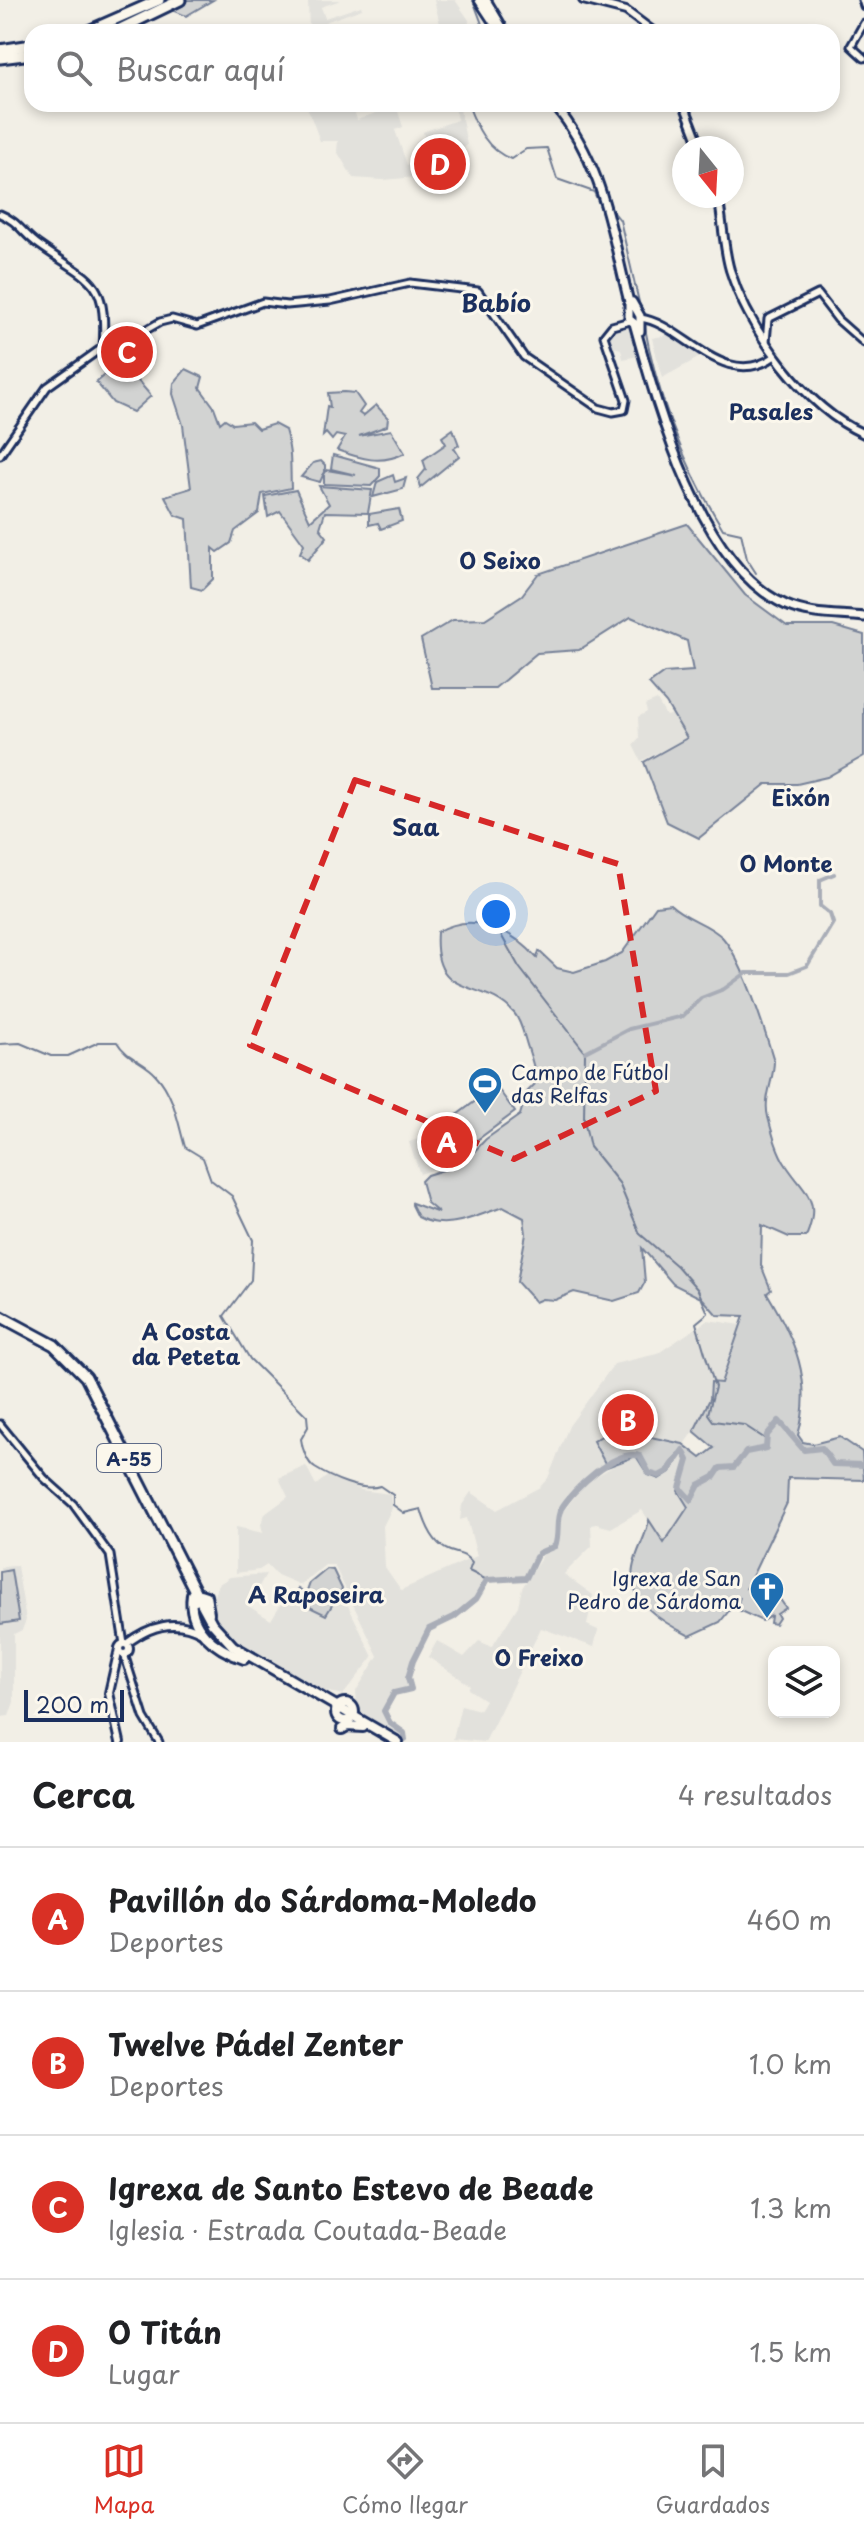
<!DOCTYPE html>
<html lang="es">
<meta charset="utf-8">
<style>
body{margin:0;font-family:"Playpen Sans",sans-serif;background:#f6f6f6;color:#202124}
.controls{position:absolute;right:24px;bottom:24px;display:grid;overflow:hidden;border-radius:16px;box-shadow:0 4px 12px #0003}
.controls button{width:72px;height:72px;display:grid;place-items:center;padding:0;border:0;border-bottom:2px solid #e0e0e0;background:#fff;color:#202124;font:40px sans-serif}
.compass{position:absolute;left:672px;top:136px;width:72px;height:72px;border-radius:50%;background:#fff;box-shadow:0 4px 12px #0003;rotate:162deg}
.scale{position:absolute;left:24px;bottom:20px;width:100px;box-sizing:border-box;padding-left:8px;border:4px solid #1b2f5e;border-top:0;font-size:22px;line-height:28px;white-space:nowrap;color:#1b2f5e;-webkit-text-stroke:6px #fbf7ec;paint-order:stroke}
.you{position:absolute;left:496px;top:914px;width:28px;height:28px;margin:-20px;border:6px solid #fff;border-radius:50%;background:#1a73e8;box-shadow:0 0 0 12px #1a73e833}
.badge{display:grid;place-items:center;width:52px;height:52px;border-radius:50%;background:#d93025;color:#fff;font-size:26px;font-weight:700}
.pin{position:absolute;translate:-50% -50%;border:4px solid #fff;box-shadow:0 2px 8px #0006}
.list{margin:0;padding:0;list-style:none}
h2{display:flex;justify-content:space-between;align-items:center;height:104px;margin:0;padding:0 32px;font-size:34px}
h2 small{font-size:26px;font-weight:400;color:#757577}
.list li{display:grid;grid-template-columns:52px 1fr auto;gap:24px;align-items:center;box-sizing:border-box;height:144px;padding:0 32px;border-top:2px solid #e0e0e0}
.list b{display:block;font-size:30px;white-space:nowrap}
.list p{margin:0;font-size:26px;white-space:nowrap;color:#757577}
.list em{font-size:26px;font-style:normal;color:#757577}
.icon{flex:none;width:44px;height:44px;fill:none;stroke:currentColor;stroke-width:2;stroke-linecap:round;stroke-linejoin:round}
.map{position:relative;flex:none;width:864px;height:1742px;overflow:hidden}
.search{position:absolute;background:#fff;box-shadow:0 4px 12px #0003;left:24px;right:24px;top:24px;height:88px;display:flex;align-items:center;gap:20px;box-sizing:border-box;padding:0 28px;border-radius:24px;color:#757577;font-size:30px}
.sheet{height:680px;background:#fff}
nav{display:flex;justify-content:space-around;align-items:center;box-sizing:border-box;height:112px;border-top:2px solid #e0e0e0;background:#fff;font-size:22px;color:#757577}
nav a{display:grid;justify-items:center;gap:4px}
nav .on{color:#d93025}
.map>svg:first-child{display:block}
</style>
<div class="map">
<svg width="864" height="1742" viewBox="0 0 864 1742">
<rect width="100%" height="100%" fill="#f2efe6"/>
<filter id="ink" filterUnits="userSpaceOnUse"><feTurbulence type="fractalNoise" baseFrequency=".0125" numOctaves="2"/><feDisplacementMap in="SourceGraphic" scale="16" xChannelSelector="R" yChannelSelector="G"/><feConvolveMatrix kernelMatrix="1 2 1 2 8 2 1 2 1" color-interpolation-filters="sRGB"/></filter>
<g filter="url(#ink)">
<!-- built -->
<g fill="#e2e1dc">
<polygon points="308,0 341,0 321,7 325,18 361,6 362,9 325,22 328,32 309,32"/>
<polygon points="434,0 455,0 469,20 468,32 442,32"/>
<polygon points="306,104 352,104 357,120 396,105 403,127 395,130 407,165 422,160 416,142 425,139 423,132 457,120 454,104 459,104 467,145 449,164 428,176 383,180 353,178 337,151 338,141 320,141"/>
<polygon points="632,325 638,356 623,359 621,349 613,347 609,330"/>
<polygon points="668,335 700,357 662,378 652,338"/>
<polygon points="657,700 666,716 673,714 687,738 641,761 633,745 639,738 638,717 647,712 645,705"/>
<polygon points="447,1114 464,1159 420,1174 409,1142 434,1134"/>
<polygon points="708,1320 741,1325 721,1383 711,1382 710,1399 702,1418 685,1443 614,1429 593,1441 605,1464 583,1480 561,1506 554,1545 538,1552 525,1576 487,1578 471,1601 453,1616 428,1628 411,1660 406,1678 409,1688 394,1693 384,1711 386,1720 403,1734 403,1740 365,1717 357,1706 356,1691 378,1656 334,1565 325,1565 301,1585 275,1574 267,1565 259,1570 236,1573 236,1527 263,1533 261,1524 265,1514 288,1497 279,1478 306,1466 316,1485 330,1474 361,1490 390,1494 392,1508 383,1526 385,1567 401,1590 477,1556 467,1518 460,1520 462,1505 471,1492 497,1510 540,1487 548,1478 569,1426 614,1364 657,1354"/>
<polygon points="682,1453 686,1460 677,1488 688,1506 664,1544 642,1510 611,1528 596,1524 591,1525 592,1546 564,1574 593,1595 587,1625 598,1630 594,1647 541,1628 485,1742 453,1739 461,1705 479,1710 485,1700 468,1689 470,1685 428,1657 437,1641 464,1657 479,1641 492,1647 518,1606 522,1588 543,1555 557,1547 562,1513 586,1482 631,1456 638,1457 648,1475 670,1472"/>
<polygon points="17,1566 26,1620 22,1630 14,1634 14,1702 9,1716 0,1717 0,1567"/>
<polygon points="266,1574 248,1606 271,1620 285,1597 326,1615 341,1591 373,1657 343,1695 314,1689 233,1642 221,1630 210,1604 219,1584 230,1577"/>
</g>
<!-- green -->
<g fill="#d2d3d2" stroke="#768198" stroke-width="2">
<polygon points="187,0 213,0 186,16 169,9"/>
<polygon points="121,361 151,396 133,412 113,403 96,382"/>
<path d="M 186,369 L 203,377 L 200,388 L 214,407 L 220,423 L 225,419 L 233,424 L 251,422 L 258,429 L 274,424 L 285,430 C 292,451 290,467 291,488 L 262,494 L 259,513 L 235,531 L 231,543 L 218,552 L 213,548 L 213,579 L 202,590 L 191,587 L 187,519 L 175,515 L 165,496 L 191,488 L 183,425 L 173,394 L 174,383 Z"/>
<path d="M 344,392 L 355,393 L 364,406 L 359,413 L 363,416 L 376,405 L 388,418 L 387,426 L 359,436 L 391,430 L 405,453 C 381,465 361,459 337,450 L 345,437 L 336,435 L 332,440 L 326,433 L 323,436 L 327,406 L 330,407 L 328,393 Z"/>
<polygon points="453,429 459,445 454,448 459,456 420,488 418,479 426,469 423,460 446,444 442,437"/>
<polygon points="333,455 380,468 380,476 371,486 324,484 324,473 320,482 301,477 313,463 321,461 325,465 325,473 327,470 356,475 331,469"/>
<polygon points="393,475 395,482 406,478 403,489 373,497 377,482"/>
<polygon points="319,486 372,490 368,513 325,512 320,528 327,537 308,560 300,553 304,544 280,511 268,517 265,496 296,490 310,521 329,504"/>
<polygon points="399,509 402,521 381,529 378,523 369,525 369,514"/>
<polygon points="687,524 745,595 787,626 833,626 864,635 864,756 827,777 797,784 766,784 699,838 667,822 644,762 687,738 666,703 649,684 664,673 693,671 687,641 631,617 579,650 537,653 495,688 432,688 421,639 453,620 485,619 522,595 538,574"/>
<path d="M 670,904 C 685,919 709,923 723,938 C 743,961 765,1031 774,1061 C 774,1080 763,1098 768,1117 C 772,1132 777,1152 786,1165 C 805,1194 822,1199 806,1237 L 789,1237 L 762,1225 L 761,1265 L 771,1290 L 767,1293 C 794,1338 814,1381 798,1435 L 803,1442 L 813,1444 L 840,1437 L 862,1452 L 864,1480 L 788,1478 L 787,1503 L 747,1587 L 764,1576 L 786,1608 L 777,1614 L 779,1618 L 775,1624 L 770,1623 L 771,1616 L 762,1621 L 736,1609 L 740,1597 L 720,1622 L 690,1636 C 664,1623 627,1602 633,1568 C 636,1551 646,1537 649,1520 L 664,1543 L 688,1507 L 678,1491 L 686,1471 L 686,1456 L 682,1453 L 670,1472 L 659,1479 L 648,1475 L 636,1456 L 607,1467 L 593,1441 L 614,1429 L 683,1444 L 701,1458 L 714,1448 L 694,1431 L 710,1399 L 711,1382 L 721,1383 L 744,1316 L 717,1315 L 703,1299 L 673,1284 L 642,1248 L 645,1282 L 639,1293 L 614,1301 L 574,1292 L 555,1300 L 542,1299 L 535,1302 L 517,1282 L 526,1234 L 524,1218 L 503,1207 C 476,1216 446,1232 418,1217 L 412,1205 L 412,1203 L 439,1213 L 427,1203 L 421,1181 L 427,1175 L 462,1164 L 486,1139 L 520,1115 L 527,1092 L 535,1084 C 536,1071 532,1061 528,1048 C 524,1037 522,1022 514,1013 C 483,977 432,1002 437,932 C 473,911 510,928 537,958 L 539,951 L 557,968 L 574,972 L 605,962 L 622,953 L 656,906 Z"/>
<polygon points="496,1086 515,1112 473,1143 454,1117"/>
<polygon points="327,1569 333,1570 342,1589 326,1615 293,1599 298,1589 306,1594 310,1583"/>
<polygon points="11,1570 19,1621 0,1624 0,1572"/>
</g>
<g fill="none" stroke-linecap="round" stroke-linejoin="round">
<!-- stream -->
<g stroke="#707b93" stroke-width="2">
<polyline points="473,0 485,32"/>
<path d="M 468,104 C 476,127 487,150 511,159 L 526,149 L 547,148 L 557,179 L 594,192 L 603,213"/>
<polyline points="612,210 620,220 641,311"/>
<path d="M 644,323 C 657,396 684,466 723,529 L 741,533 L 747,559 L 756,573"/>
<polyline points="493,908 500,933 519,967 585,1052 584,1120 590,1147 619,1183 640,1234 677,1266 698,1290 708,1313 696,1323 715,1387 708,1414 713,1421 744,1425 767,1440"/>
<path d="M 0,1044 L 20,1043 L 51,1056 L 68,1056 L 99,1042 L 117,1042 C 126,1058 145,1062 156,1075 C 174,1094 178,1123 185,1147 L 203,1158 L 211,1180 L 232,1196 L 253,1240 L 251,1280 L 224,1316 L 250,1359 L 307,1416 L 308,1427 L 301,1439 C 302,1448 307,1463 315,1468 C 331,1478 362,1492 380,1486 L 393,1495 L 393,1505 L 404,1513 L 421,1509 C 425,1523 433,1545 450,1551 C 461,1555 464,1553 472,1563 L 469,1571 L 487,1580"/>
</g>
<!-- canal -->
<polyline stroke="#a9adb7" stroke-width="4" points="585,1052 629,1029 683,1016 701,998 724,989 746,973 789,973 807,966 833,923 830,914 820,906 820,880 834,874"/>
<!-- river -->
<g stroke="#a9adb7" stroke-width="6">
<path d="M 539,1553 L 555,1546 C 560,1534 555,1520 561,1509 C 573,1489 616,1448 640,1456 L 649,1473 L 659,1476 L 668,1471 L 683,1450 L 688,1460 L 680,1488 L 691,1500 L 699,1485 L 714,1477 L 720,1468 L 734,1467 L 746,1452 L 766,1448 L 767,1435 L 779,1421 L 804,1450 L 822,1448 L 833,1464 L 864,1465"/>
<polyline points="405,1740 404,1733 390,1723 384,1711 394,1693 411,1689 408,1678 413,1661 429,1629 454,1617 476,1599 487,1580 526,1578 536,1557"/>
</g>
<!-- tertiary casing -->
<g stroke="#1b2f5e" stroke-width="11">
<g id="tertiary">
<polyline points="862,0 864,6"/>
<polyline points="864,23 851,46 864,58"/>
<path d="M 0,214 C 18,221 24,235 39,245 C 90,282 108,276 103,348"/>
<path d="M 640,318 C 683,323 724,393 775,356"/>
<polyline points="766,342 768,319 818,294 838,320 864,343"/>
<polyline points="0,455 47,387 99,350 125,342 160,322 172,319 197,326 263,302 287,305 330,301 410,283 478,291 524,357 598,408 613,412 624,410 626,400 604,336 612,326 630,321"/>
<polyline points="0,1424 44,1478 73,1504 110,1555 124,1644"/>
<polyline points="124,1654 144,1717 159,1742"/>
</g>
</g>
<!-- secondary casing -->
<g stroke="#1b2f5e" stroke-width="12">
<g id="secondary">
<polyline points="583,0 626,11 654,32"/>
<polyline points="684,104 701,148"/>
<path d="M 718,196 C 723,220 723,246 730,270 C 749,330 805,408 864,434"/>
<circle cx="124" cy="1649" r="5"/>
<path d="M 126,1644 C 149,1626 176,1618 202,1633"/>
<polyline points="119,1649 109,1693 120,1742"/>
</g>
</g>
<!-- primary casing -->
<g stroke="#1b2f5e" stroke-width="13">
<g id="primary">
<polyline points="479,0 500,32"/>
<polyline points="486,0 505,32"/>
<path d="M 554,104 C 604,166 610,227 629,302 L 629,319 L 634,323 C 657,406 700,567 786,605 C 811,616 838,614 864,617"/>
<polyline points="632,302 640,316 640,331"/>
</g>
</g>
<!-- trunk casing -->
<g stroke="#1b2f5e" stroke-width="14">
<g id="trunk">
<path d="M 192,1594 C 187,1628 215,1649 244,1659"/>
<polyline points="198,1597 212,1623 233,1646 398,1742"/>
<polyline points="195,1601 200,1594 206,1596 209,1613"/>
<circle cx="345" cy="1712" r="9"/>
<polyline points="342,1729 347,1726 363,1727"/>
</g>
</g>
<!-- motorway casing -->
<g stroke="#1b2f5e" stroke-width="15">
<g id="motorway">
<polyline points="116,31 180,0"/>
<polyline points="86,32 159,0"/>
<polyline points="0,50 32,45"/>
<polyline points="0,58 32,54"/>
<polyline points="0,1316 54,1345 86,1377 198,1597"/>
</g>
</g>
<!-- tertiary -->
<use href="#tertiary" stroke="#fbf7ec" stroke-width="5"/>
<!-- secondary -->
<use href="#secondary" stroke="#fbf7ec" stroke-width="6"/>
<!-- primary -->
<use href="#primary" stroke="#fbf7ec" stroke-width="7"/>
<!-- trunk -->
<use href="#trunk" stroke="#fbf7ec" stroke-width="8"/>
<!-- motorway -->
<use href="#motorway" stroke="#fbf7ec" stroke-width="9"/>
</g>
</g>
<!-- marked area -->
<path fill="none" stroke="#d62828" stroke-width="6" stroke-dasharray="16 10" stroke-linejoin="round" d="M 355,780 L 618,864 L 656,1091 L 514,1159 L 250,1045 Z"/>
<!-- icons -->
<defs>
<g id="stadium-pin" transform="scale(1.8)"><path d="M0 17L-7.5 6A9.5 9.5 0 1 1 7.5 6Z" fill="#1f6fb2" stroke="#fbf7ec"/><path d="M0-5a6.5 5 0 1 0 0 10a6.5 5 0 1 0 0-10ZM-3.5-1.8h7v3.6h-7Z" fill="#fff"/></g>
<g id="church-pin" transform="scale(1.8)"><path d="M0 17L-7.5 6A9.5 9.5 0 1 1 7.5 6Z" fill="#1f6fb2" stroke="#fbf7ec"/><path d="M-1.2-6h2.4v3.5h3.3v2.4h-3.3V6h-2.4V-.1h-3.3v-2.4h3.3Z" fill="#fff"/></g>
</defs>
<g fill-rule="evenodd">
<use href="#stadium-pin" x="485" y="1084"/>
<use href="#church-pin" x="767" y="1589"/>
</g>
<g text-anchor="middle" dominant-baseline="central" stroke-width="6" stroke-linejoin="round" paint-order="stroke">
<!-- shield labels -->
<rect fill="#fbf7ec" stroke="#5e6b89" stroke-width="2" x="97" y="1444" width="64" height="28" rx="6"/>
<g font-size="18" font-weight="bold" fill="#1b2f5e">
<text x="129" y="1458">A-55</text>
</g>
<!-- poi labels -->
<g font-size="20" fill="#1b2f5e" stroke="#fbf7ec" text-anchor="start">
<text x="511" y="1072">Campo de Fútbol<tspan x="511" dy="23">das Relfas</tspan></text>
<text x="741" y="1578" text-anchor="end">Igrexa de San<tspan x="741" dy="23">Pedro de Sárdoma</tspan></text>
</g>
<!-- neighbourhood labels -->
<g font-size="22" font-weight="bold" fill="#1b2f5e" stroke="#fbf7ec">
<text x="771" y="410">Pasales</text>
<text x="500" y="559">O Seixo</text>
<text x="801" y="796">Eixón</text>
<text x="786" y="862">O Monte</text>
<text x="186" y="1330">A Costa<tspan x="186" dy="25">da Peteta</tspan></text>
<text x="316" y="1593">A Raposeira</text>
<text x="539" y="1656">O Freixo</text>
</g>
<!-- quarter labels -->
<g font-size="24" font-weight="bold" fill="#1b2f5e" stroke="#fbf7ec">
<text x="496" y="302">Babío</text>
<text x="416" y="826">Saa</text>
</g>
</g>
</svg>
<div class="controls">
<button><svg class="icon" aria-label="layers" viewBox="0 0 24 24"><path d="M12 4l9 5-9 5-9-5zM3 14l9 5 9-5"/></svg></button>
</div>
<svg class="compass" viewBox="-18 -18 36 36"><path d="M0-13l5 13h-10z" fill="#e53935"/><path d="M0 13l5-13h-10z" fill="#757577"/></svg>
<div class="scale">200 m</div>
<div class="you"></div>
<div class="pin badge" style="left:447px;top:1142px">A</div>
<div class="pin badge" style="left:628px;top:1420px">B</div>
<div class="pin badge" style="left:127px;top:352px">C</div>
<div class="pin badge" style="left:440px;top:164px">D</div>
<div class="search"><svg class="icon" aria-label="search" viewBox="0 0 24 24"><circle cx="10" cy="10" r="6"/><path d="M15 15l6 6"/></svg>Buscar aquí</div>
</div>
<section class="sheet">
<h2>Cerca<small>4 resultados</small></h2>
<ul class="list">
<li><span class="badge">A</span><div><b>Pavillón do Sárdoma-Moledo</b><p>Deportes</p></div><em>460 m</em></li>
<li><span class="badge">B</span><div><b>Twelve Pádel Zenter</b><p>Deportes</p></div><em>1.0 km</em></li>
<li><span class="badge">C</span><div><b>Igrexa de Santo Estevo de Beade</b><p>Iglesia · Estrada Coutada-Beade</p></div><em>1.3 km</em></li>
<li><span class="badge">D</span><div><b>O Titán</b><p>Lugar</p></div><em>1.5 km</em></li>
</ul>
</section>
<nav>
<a class="on"><svg class="icon" aria-label="map" viewBox="0 0 24 24"><path d="M3 6l6-2 6 2 6-2v14l-6 2-6-2-6 2zM9 4v14M15 6v14"/></svg>Mapa</a>
<a><svg class="icon" aria-label="directions" viewBox="0 0 24 24"><path d="M12 3l9 9-9 9-9-9zM9 14v-3h6M13 9l2 2-2 2"/></svg>Cómo llegar</a>
<a><svg class="icon" aria-label="saved" viewBox="0 0 24 24"><path d="M7 4h10v16l-5-4-5 4z"/></svg>Guardados</a>
</nav>
